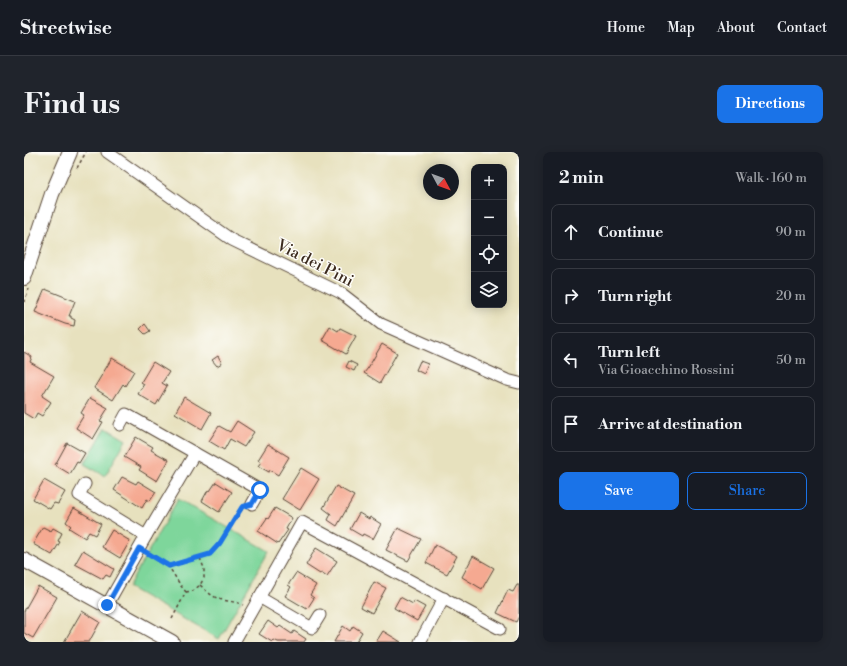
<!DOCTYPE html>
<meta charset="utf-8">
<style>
body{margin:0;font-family:"Libre Bodoni",serif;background:#20242c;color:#f1f3f6}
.controls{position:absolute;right:12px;top:12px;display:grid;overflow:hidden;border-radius:8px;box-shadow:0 2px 10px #0003}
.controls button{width:36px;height:36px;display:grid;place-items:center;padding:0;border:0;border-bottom:1px solid #363941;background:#171b24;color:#f1f3f6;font:20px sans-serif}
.compass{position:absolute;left:399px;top:12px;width:36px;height:36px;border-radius:50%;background:#171b24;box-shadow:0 2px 10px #0003;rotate:131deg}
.stop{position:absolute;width:12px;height:12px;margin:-9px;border:3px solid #1a73e8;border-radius:50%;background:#fff}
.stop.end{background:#1a73e8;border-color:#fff;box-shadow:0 1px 4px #0008}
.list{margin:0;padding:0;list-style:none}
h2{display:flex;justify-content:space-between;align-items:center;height:52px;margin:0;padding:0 16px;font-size:17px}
h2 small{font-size:13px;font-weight:400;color:#9ea1a6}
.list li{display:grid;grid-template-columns:26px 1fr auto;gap:12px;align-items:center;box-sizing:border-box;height:56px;margin:0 8px 8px;padding:0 8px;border:1px solid #363941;border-radius:8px}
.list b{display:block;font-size:15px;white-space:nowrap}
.list p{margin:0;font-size:13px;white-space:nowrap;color:#9ea1a6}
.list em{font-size:13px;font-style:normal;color:#9ea1a6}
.actions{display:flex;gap:8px;padding:12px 16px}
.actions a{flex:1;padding:9px 0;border:1px solid #1a73e8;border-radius:8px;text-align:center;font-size:14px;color:#1a73e8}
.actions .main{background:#1a73e8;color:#fff}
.icon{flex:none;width:22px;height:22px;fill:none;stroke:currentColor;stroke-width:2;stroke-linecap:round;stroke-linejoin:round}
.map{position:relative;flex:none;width:495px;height:490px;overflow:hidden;border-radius:8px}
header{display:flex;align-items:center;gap:24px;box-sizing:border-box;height:56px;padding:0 20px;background:#171b24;border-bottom:1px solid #363941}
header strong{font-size:19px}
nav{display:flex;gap:22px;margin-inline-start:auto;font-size:14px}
.intro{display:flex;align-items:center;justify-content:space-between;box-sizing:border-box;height:96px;padding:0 24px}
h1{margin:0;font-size:28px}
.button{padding:10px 18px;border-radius:8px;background:#1a73e8;color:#fff;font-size:14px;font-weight:700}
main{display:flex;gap:24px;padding:0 24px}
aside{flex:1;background:#171b24;border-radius:8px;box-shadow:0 2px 10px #0003}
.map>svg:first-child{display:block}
</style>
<header>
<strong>Streetwise</strong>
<nav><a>Home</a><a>Map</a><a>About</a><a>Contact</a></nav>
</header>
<div class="intro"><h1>Find us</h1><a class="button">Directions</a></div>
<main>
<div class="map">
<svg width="495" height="490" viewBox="0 0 495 490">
<rect width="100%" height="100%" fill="#fdfcf7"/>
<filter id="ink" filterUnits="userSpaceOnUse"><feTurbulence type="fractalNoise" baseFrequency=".025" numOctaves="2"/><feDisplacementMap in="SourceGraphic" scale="8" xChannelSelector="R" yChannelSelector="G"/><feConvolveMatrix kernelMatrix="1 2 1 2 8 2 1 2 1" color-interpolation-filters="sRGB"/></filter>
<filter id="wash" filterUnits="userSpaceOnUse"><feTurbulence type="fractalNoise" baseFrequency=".012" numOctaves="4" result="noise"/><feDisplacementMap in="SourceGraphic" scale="16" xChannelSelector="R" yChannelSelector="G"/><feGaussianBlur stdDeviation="0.9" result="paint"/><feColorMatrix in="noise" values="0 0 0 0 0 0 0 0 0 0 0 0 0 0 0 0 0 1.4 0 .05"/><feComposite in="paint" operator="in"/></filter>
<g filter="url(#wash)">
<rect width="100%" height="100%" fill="#e7e1be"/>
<!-- green -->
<g fill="#7ed69b" stroke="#5c805c">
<polygon points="82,276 102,288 81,324 60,312"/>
<polygon points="154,347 245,399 195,487 104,435"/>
</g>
<g id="blocks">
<!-- building -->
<g fill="#f5a991">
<polygon points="21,137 51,149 45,164 47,164 47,166 51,168 50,174 41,172 11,160"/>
<polygon points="121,172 126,179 121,182 116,177"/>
<polygon points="306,174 314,179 316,176 332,184 322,202 298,188"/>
<polygon points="358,192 373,201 356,231 340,221 344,216"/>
<polygon points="0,200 8,205 6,210 30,224 18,244 27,250 18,264 13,261 10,267 0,261"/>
<polygon points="194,204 198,211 193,214 188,208"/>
<polygon points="88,206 110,219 101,234 99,232 89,248 70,236"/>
<polygon points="325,209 333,213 330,219 322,215"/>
<polygon points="396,209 404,212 400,222 392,218"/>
<polygon points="129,210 145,220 138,231 143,234 132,253 114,242 120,232 117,230"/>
<polygon points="160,245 187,261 178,277 151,261"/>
<polygon points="66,246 84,256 76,269 79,270 69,287 52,276 60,263 57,261"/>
<polygon points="213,269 230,280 220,295 206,287 200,298 185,289 195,274 206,280"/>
<polygon points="112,285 129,295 127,298 145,308 133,329 115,318 117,315 100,305"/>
<polygon points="43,291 61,301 55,311 53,310 46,322 31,313"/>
<polygon points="244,292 265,305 254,323 246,318 245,320 234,314 237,310 234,308"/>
<polygon points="277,316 295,327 276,358 258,347"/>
<polygon points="98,325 112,332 114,329 132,340 126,349 123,347 118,356 90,338"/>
<polygon points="20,328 41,340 34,352 30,351 26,357 9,347"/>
<polygon points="192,330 208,340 195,360 178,349 184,338 186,339"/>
<polygon points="312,334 330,344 313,374 304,368 307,362 299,356"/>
<polygon points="50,356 77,372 71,383 65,380 61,386 45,376 47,374 42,370"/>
<polygon points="251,356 268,366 262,377 264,378 254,392 234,379 243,366 244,367"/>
<polygon points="335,361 345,367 346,365 357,372 349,387 339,382 338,384 326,377"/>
<polygon points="19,375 27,379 29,376 38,381 34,389 36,390 28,403 9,392"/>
<polygon points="374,376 397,387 384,409 362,398"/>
<polygon points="88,378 106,389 96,406 78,395"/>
<polygon points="411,393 433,404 423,422 402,411"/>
<polygon points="292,396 313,409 303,424 297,420 296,422 282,413"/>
<polygon points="59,398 90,417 86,425 82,423 79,427 51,412"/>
<polygon points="449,404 470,416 458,437 438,425"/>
<polygon points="272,421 292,433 286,443 290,446 283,457 261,444 267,435 264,433"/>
<polygon points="350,430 362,436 348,461 337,455"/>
<polygon points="493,433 495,433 495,464 492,470 473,461 484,438 489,440"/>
<polygon points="14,434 33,445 9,486 0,481 0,459"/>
<polygon points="376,445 389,452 390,449 401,455 393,469 370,456"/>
<polygon points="58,459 76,470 65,490 40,490"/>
<polygon points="244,469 254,476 256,474 268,482 270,479 282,487 280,490 254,490 250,488 248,490 235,482"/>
<polygon points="319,474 326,479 329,474 338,480 332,490 310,490"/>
<polygon points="359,479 377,490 352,490"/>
</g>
</g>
</g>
<g filter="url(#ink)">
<use href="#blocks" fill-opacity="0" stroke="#554536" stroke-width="1"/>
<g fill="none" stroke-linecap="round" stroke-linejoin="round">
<!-- minor casing -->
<g stroke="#554536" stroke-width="13">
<g id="minor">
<polyline points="83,0 208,88 317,141 357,172 483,228 495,231"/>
<polyline points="96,273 102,262 236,338 228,352"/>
<polyline points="61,332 55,343 122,384"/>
<polyline points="235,445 288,476 296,463"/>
<polyline points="83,453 122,384 171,301"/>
<polyline points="210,490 278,370 476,477"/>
<polyline points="396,490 420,446"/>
</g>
</g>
<!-- tertiary casing -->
<g stroke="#554536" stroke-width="16">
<g id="tertiary">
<polyline points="0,126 28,42 46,0"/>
<polyline points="0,408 148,490"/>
</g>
</g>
<!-- path -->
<g stroke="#554536" stroke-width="1.5" stroke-dasharray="3 3" stroke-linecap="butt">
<polyline points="53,16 62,0"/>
<polyline points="0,150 5,137"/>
<polyline points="125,401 145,415"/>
<path d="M 176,433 C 186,442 190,447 204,449 C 209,450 214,450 219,453"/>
<polyline points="162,440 169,439 176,433 180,426 180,416 176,406"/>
<polyline points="148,467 162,440 157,434 145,415 186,402 196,391 219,355"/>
</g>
<!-- minor -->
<use href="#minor" stroke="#fff" stroke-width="11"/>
<!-- tertiary -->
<use href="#tertiary" stroke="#fff" stroke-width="14"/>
</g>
</g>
<g fill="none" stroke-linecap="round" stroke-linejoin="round" filter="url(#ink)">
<!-- route -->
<polyline stroke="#1a73e8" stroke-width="5" points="83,453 115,396 145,414 186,402 196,391 218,355 228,352 236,338"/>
</g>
<g text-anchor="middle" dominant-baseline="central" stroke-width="3" stroke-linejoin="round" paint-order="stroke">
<!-- street labels -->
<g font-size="16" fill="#3b2a1e" stroke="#fdfcf7">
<text transform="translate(291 111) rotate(27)">Via dei Pini</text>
</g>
</g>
</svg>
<div class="controls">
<button>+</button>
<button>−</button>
<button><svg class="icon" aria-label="locate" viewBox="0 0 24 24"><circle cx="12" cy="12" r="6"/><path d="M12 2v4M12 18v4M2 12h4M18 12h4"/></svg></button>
<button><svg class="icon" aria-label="layers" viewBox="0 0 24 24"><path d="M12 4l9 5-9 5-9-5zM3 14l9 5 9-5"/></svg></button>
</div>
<svg class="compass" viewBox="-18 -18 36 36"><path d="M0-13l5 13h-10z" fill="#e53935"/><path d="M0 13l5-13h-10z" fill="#9ea1a6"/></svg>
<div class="stop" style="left:236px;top:338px"></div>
<div class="stop end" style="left:83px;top:453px"></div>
</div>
<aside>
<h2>2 min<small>Walk · 160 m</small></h2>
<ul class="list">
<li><svg class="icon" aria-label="ahead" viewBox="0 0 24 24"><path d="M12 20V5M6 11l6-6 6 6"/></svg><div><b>Continue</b></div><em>90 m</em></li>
<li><svg class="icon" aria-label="right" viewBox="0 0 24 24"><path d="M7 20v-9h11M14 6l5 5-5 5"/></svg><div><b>Turn right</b></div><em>20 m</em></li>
<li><svg class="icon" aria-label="left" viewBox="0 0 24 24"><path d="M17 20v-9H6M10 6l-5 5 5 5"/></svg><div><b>Turn left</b><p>Via Gioacchino Rossini</p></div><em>50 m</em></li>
<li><svg class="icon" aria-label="arrive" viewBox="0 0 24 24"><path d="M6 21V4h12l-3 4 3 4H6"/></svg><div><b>Arrive at destination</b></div></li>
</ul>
<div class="actions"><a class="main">Save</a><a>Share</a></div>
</aside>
</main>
